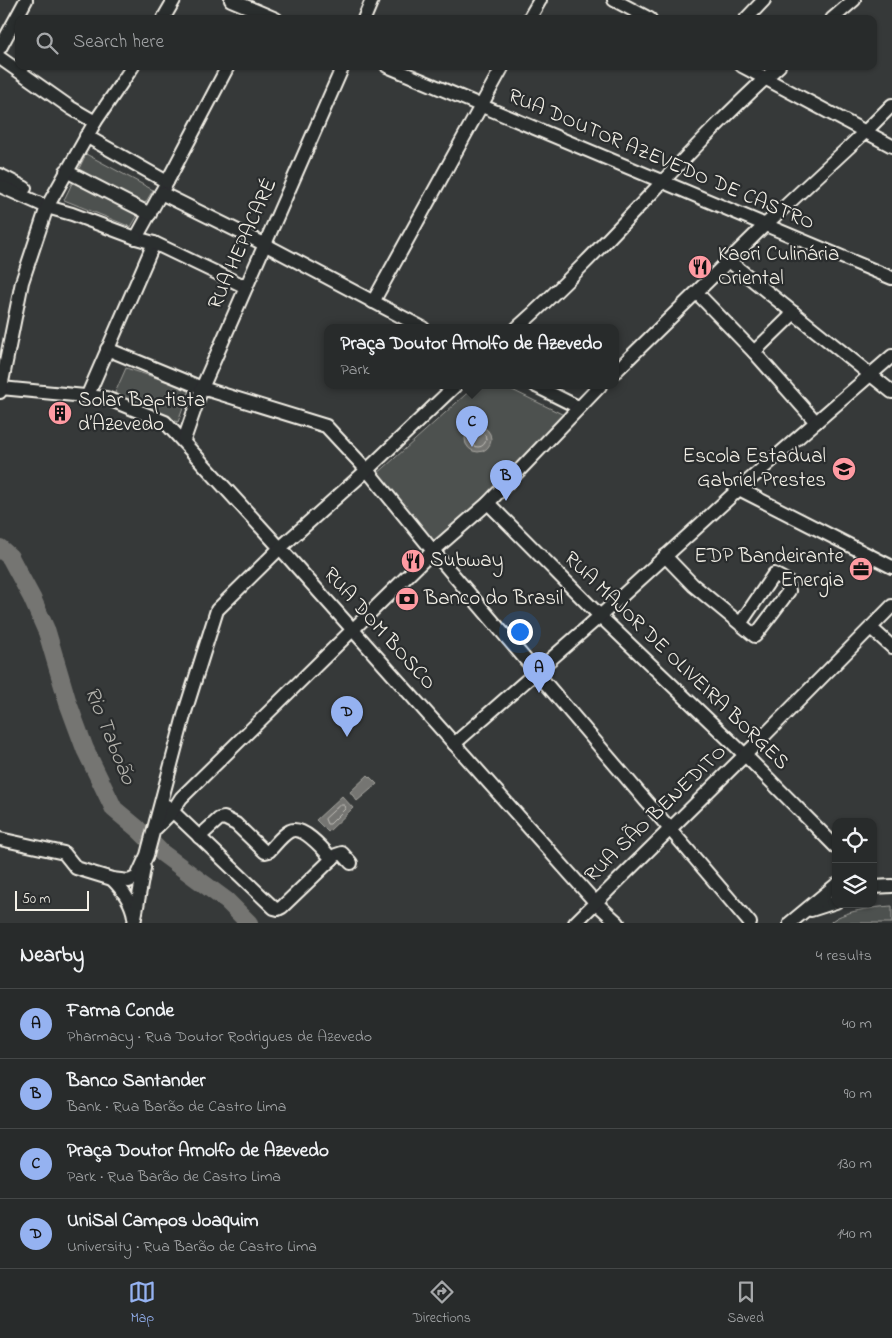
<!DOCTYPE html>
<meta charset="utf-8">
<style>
body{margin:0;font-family:"Indie Flower",sans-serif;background:#343737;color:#f1f3f6}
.controls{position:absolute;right:15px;bottom:15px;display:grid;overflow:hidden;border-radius:10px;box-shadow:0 1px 4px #0004}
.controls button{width:45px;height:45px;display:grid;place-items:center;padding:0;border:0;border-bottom:1px solid #444747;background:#282b2b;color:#f1f3f6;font:25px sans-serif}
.scale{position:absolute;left:15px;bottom:12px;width:74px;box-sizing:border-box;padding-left:5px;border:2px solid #f4f1e8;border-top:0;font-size:14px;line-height:18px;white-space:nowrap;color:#f4f1e8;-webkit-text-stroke:4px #2a2d2e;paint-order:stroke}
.you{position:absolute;left:519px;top:631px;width:18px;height:18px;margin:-12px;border:4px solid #fff;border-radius:50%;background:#1a73e8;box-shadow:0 0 0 8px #1a73e833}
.badge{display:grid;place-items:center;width:32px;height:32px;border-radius:50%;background:#95b2f1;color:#111;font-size:16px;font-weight:700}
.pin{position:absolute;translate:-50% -41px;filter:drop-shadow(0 1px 2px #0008)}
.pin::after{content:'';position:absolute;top:26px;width:18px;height:15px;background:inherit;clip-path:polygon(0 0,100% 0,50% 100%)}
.popup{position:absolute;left:324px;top:324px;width:295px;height:65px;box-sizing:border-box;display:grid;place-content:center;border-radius:10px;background:#282b2b;filter:drop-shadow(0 1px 4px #0005);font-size:16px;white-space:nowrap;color:#a5a7a9}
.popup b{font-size:19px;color:#f1f3f6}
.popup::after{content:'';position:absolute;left:50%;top:100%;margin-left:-10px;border:10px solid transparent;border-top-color:#282b2b}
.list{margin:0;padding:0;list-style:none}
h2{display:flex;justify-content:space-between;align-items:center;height:65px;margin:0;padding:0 20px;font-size:21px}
h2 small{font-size:16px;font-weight:400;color:#a5a7a9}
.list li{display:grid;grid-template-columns:32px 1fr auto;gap:15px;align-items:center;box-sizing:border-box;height:70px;padding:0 20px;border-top:1px solid #444747}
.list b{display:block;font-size:19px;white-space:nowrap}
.list p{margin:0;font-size:16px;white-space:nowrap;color:#a5a7a9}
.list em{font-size:16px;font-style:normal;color:#a5a7a9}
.icon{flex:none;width:28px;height:28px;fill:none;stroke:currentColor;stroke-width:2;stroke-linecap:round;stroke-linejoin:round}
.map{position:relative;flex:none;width:892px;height:923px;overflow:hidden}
.search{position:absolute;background:#282b2b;box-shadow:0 1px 4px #0004;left:15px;right:15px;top:15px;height:55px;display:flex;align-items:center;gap:12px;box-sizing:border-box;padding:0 18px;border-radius:10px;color:#a5a7a9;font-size:19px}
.sheet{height:345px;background:#282b2b}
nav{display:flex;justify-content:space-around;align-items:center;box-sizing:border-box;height:70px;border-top:1px solid #444747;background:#282b2b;font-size:14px;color:#a5a7a9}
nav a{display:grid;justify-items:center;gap:2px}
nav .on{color:#95b2f1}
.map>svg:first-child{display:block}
</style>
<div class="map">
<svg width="892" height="923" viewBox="0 0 892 923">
<rect width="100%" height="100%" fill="#363939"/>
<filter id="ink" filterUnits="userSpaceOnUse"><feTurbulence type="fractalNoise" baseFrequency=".02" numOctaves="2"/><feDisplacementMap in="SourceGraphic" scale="10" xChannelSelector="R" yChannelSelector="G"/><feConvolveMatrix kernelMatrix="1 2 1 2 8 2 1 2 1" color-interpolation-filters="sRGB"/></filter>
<g filter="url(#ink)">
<!-- green -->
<g fill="#4e514f" stroke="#a1a19c">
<polygon points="86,154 153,190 131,227 64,200"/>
<polygon points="126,368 190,389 178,422 114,395"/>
<polygon points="475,386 504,386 568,417 483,499 432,544 375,476"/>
<path d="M 892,906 L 892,923 L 830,923 C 840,911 876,907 892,906 Z"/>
</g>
<!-- water -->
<g fill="#757572" stroke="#a8a7a1">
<circle cx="478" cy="439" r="13"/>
<polygon points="368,775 377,784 357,801 350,792"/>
<polygon points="342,796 353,808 328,832 316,820"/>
</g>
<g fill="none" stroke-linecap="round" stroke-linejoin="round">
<!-- shore -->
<g stroke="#c1bfb9" stroke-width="1">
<circle cx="478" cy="439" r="8"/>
<polygon points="340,805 344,805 345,809 330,824 327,824 325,819"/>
</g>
<!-- river -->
<polyline stroke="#757572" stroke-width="18" points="0,548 10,557 32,598 47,632 68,703 85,749 114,809 138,829 162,853 227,901 249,923"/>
<!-- minor casing -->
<g stroke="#f4f1e8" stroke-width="16">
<g id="minor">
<polyline points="231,0 276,19"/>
<polyline points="614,0 650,19"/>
<polyline points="163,19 174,0"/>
<polyline points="364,19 372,0"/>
<polyline points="529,19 540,0"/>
<polyline points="746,19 764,0"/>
<polyline points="832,19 854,0"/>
<polyline points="0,48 26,0"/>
<polyline points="0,58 71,108 95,122"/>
<polyline points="387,66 892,278"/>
<polyline points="742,66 892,146"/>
<polyline points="86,136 167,182 136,238 154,243 87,397"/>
<polyline points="66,171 150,214"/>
<polyline points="0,175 25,188"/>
<polyline points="167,182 228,66"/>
<polyline points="0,186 47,207 72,214 136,238"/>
<polyline points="161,193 266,245 423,328"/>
<polyline points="154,243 246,287"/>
<polyline points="729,261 892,392"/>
<polyline points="697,293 754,352 816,422"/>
<polyline points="373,302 503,66"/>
<path d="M 517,328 C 609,246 687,148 779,66"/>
<polyline points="107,349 202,388 326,426 367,470 433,551 750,923"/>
<polyline points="754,352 794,313"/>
<polyline points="616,371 764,226 865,132 892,105"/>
<polyline points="536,386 578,407"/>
<polyline points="1,388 106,398 165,422 280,548 595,902 618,923"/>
<polyline points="0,392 22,282 47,207 95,122 133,66"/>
<polyline points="184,440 202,388 343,66"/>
<polyline points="739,489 892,567"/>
<polyline points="488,503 600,616 745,755 836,847"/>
<polyline points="665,556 693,585 755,636 789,591 787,587 787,581 774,574 740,624"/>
<polyline points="871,628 892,647"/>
<polyline points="454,744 600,616 739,489 892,356"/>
<polyline points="167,806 274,908 278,909 282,907 336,855 342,853 351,863"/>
<polyline points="156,828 172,812 181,798 433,551 488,503 600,386"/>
<path d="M 199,837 L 219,819 L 224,818 L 236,824 L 265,852 L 269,851 C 275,845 282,835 290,831 C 303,825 324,850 332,859"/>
<polyline points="0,839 64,853 76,868 112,879 129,881 137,877 147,855 185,712 217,610 280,548 367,470 455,386"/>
<path d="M 112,879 C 123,890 132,902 134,917"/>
<polyline points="873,887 892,886"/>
<polyline points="811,910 836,902"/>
<polyline points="134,923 144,868"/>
<polyline points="575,923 745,755 892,606"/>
<polyline points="790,923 836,885"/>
</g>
</g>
<!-- minor -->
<use href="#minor" stroke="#2a2d2e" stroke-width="12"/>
</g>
</g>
<!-- icons -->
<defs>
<g id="restaurant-disc" transform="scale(1.25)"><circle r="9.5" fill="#ff9aa2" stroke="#2a2d2e"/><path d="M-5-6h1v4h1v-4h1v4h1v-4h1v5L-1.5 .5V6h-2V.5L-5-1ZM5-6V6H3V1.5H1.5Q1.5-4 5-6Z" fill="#111"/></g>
<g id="building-disc" transform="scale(1.25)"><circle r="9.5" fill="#ff9aa2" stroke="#2a2d2e"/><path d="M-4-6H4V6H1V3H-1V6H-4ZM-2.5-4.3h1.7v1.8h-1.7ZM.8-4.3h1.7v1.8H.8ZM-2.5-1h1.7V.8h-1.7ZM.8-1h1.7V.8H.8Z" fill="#111"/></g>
<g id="school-disc" transform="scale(1.25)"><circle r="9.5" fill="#ff9aa2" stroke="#2a2d2e"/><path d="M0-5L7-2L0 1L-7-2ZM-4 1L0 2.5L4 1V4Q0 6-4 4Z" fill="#111"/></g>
<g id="office-disc" transform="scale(1.25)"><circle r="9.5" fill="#ff9aa2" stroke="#2a2d2e"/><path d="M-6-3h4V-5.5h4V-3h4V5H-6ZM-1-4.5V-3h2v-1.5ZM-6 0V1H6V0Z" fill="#111"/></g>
<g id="bank-disc" transform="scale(1.25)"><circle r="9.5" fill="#ff9aa2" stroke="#2a2d2e"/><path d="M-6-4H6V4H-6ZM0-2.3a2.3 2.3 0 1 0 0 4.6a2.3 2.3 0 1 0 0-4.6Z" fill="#111"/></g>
</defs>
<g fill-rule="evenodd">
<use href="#restaurant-disc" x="700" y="267"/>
<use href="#building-disc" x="60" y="413"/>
<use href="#school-disc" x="844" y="469"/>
<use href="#restaurant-disc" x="413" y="561"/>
<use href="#office-disc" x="861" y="569"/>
<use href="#bank-disc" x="407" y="599"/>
</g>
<g text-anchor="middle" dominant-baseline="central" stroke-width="4.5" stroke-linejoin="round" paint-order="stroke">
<!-- street labels -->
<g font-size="21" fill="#f4f1e8" stroke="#2a2d2e">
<text transform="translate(661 160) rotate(23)">RUA DOUTOR AZEVEDO DE CASTRO</text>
<text transform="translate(243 244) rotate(-66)">RUA HEPACARÉ</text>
<text transform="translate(379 629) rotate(48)">RUA DOM BOSCO</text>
<text transform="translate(676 661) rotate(44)">RUA MAJOR DE OLIVEIRA BORGES</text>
<text transform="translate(656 814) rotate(-44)">RUA SÃO BENEDITO</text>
</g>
<!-- poi labels -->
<g font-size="21" fill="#f4f1e8" stroke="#2a2d2e" text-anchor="start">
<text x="718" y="255">Kaori Culinária<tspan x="718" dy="24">Oriental</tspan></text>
<text x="78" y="401">Solar Baptista<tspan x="78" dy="24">d’Azevedo</tspan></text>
<text x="826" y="457" text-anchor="end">Escola Estadual<tspan x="826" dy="24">Gabriel Prestes</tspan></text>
<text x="844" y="557" text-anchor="end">EDP Bandeirante<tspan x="844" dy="24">Energia</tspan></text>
<text x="430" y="561">Subway</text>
<text x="424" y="599">Banco do Brasil</text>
</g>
<!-- water labels -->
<g font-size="22" font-style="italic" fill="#b4b3ad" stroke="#2a2d2e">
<text transform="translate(109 736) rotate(68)">Rio Taboão</text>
</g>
</g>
</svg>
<div class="controls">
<button><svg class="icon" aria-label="locate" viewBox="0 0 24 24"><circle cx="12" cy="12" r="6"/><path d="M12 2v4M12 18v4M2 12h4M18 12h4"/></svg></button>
<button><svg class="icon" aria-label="layers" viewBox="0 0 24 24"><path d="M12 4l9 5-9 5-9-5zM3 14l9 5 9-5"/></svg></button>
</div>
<div class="scale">50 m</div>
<div class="you"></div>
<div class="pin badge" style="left:539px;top:693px">A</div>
<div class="pin badge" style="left:506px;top:501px">B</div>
<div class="pin badge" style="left:472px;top:447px">C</div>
<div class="popup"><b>Praça Doutor Arnolfo de Azevedo</b>Park</div>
<div class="pin badge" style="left:347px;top:737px">D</div>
<div class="search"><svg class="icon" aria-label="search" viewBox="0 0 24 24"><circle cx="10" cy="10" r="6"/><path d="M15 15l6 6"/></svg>Search here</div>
</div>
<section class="sheet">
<h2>Nearby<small>4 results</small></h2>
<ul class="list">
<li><span class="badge">A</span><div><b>Farma Conde</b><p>Pharmacy · Rua Doutor Rodrigues de Azevedo</p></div><em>40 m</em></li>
<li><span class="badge">B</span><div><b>Banco Santander</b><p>Bank · Rua Barão de Castro Lima</p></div><em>90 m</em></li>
<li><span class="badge">C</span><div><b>Praça Doutor Arnolfo de Azevedo</b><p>Park · Rua Barão de Castro Lima</p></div><em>130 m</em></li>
<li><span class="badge">D</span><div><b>UniSal Campos Joaquim</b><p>University · Rua Barão de Castro Lima</p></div><em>140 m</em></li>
</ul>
</section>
<nav>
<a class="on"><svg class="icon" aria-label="map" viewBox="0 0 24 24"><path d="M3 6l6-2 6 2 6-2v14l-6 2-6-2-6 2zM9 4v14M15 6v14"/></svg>Map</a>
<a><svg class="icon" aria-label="directions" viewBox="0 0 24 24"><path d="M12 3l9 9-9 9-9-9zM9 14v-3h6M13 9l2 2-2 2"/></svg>Directions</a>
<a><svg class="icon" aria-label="saved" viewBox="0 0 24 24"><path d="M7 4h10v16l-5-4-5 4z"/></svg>Saved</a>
</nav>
